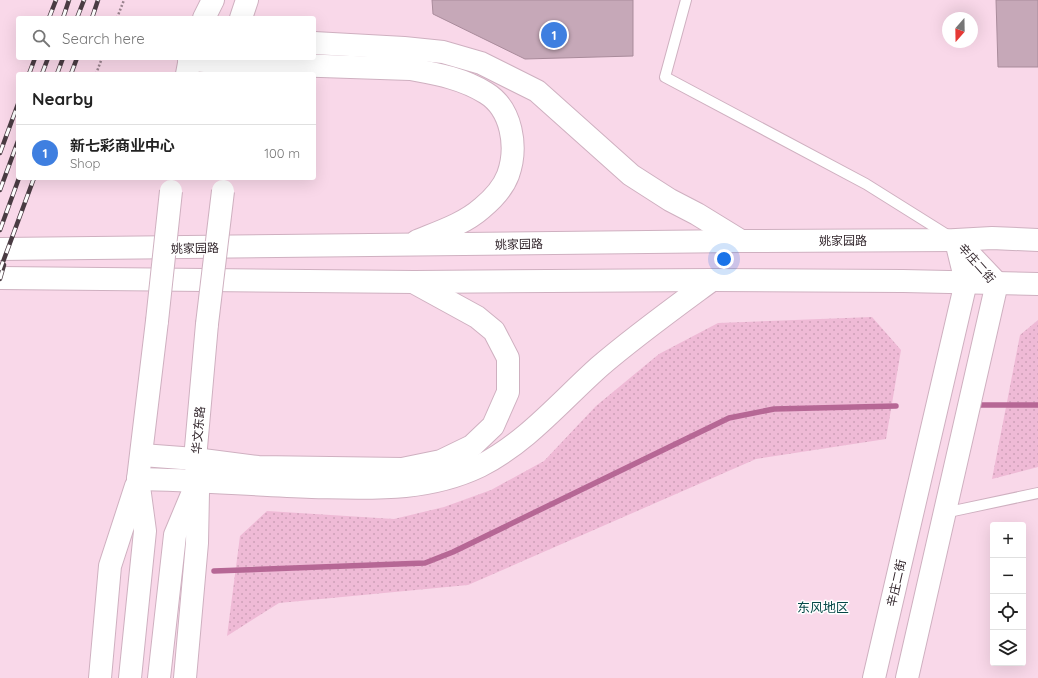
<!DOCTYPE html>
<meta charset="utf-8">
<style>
body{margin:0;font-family:Quicksand,"Noto Sans SC",sans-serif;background:#f2f2f2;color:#222}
.controls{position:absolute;right:12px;bottom:12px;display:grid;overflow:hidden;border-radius:4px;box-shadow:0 4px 16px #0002}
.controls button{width:36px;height:36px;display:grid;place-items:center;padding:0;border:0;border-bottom:1px solid #e0e0e0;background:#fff;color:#222;font:20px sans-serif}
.compass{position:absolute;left:942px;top:12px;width:36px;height:36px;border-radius:50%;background:#fff;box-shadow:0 4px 16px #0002;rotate:200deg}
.you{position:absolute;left:724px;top:259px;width:14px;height:14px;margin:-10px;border:3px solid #fff;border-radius:50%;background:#1a73e8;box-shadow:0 0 0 6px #1a73e833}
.badge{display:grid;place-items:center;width:26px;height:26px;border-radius:50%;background:#db2777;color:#fff;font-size:13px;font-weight:700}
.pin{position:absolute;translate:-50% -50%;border:2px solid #fff;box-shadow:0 1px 4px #0006}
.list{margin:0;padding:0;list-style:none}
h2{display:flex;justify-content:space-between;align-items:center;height:52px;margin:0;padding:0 16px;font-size:17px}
h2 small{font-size:13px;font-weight:400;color:#767676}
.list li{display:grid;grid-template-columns:26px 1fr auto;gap:12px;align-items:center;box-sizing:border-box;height:56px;padding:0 16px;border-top:1px solid #e0e0e0}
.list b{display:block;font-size:15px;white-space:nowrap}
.list p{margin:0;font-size:13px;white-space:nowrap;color:#767676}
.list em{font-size:13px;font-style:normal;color:#767676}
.icon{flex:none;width:22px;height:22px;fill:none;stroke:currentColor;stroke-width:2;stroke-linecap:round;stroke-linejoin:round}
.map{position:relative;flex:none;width:1038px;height:678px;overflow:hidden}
.search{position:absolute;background:#fff;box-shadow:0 4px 16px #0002;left:16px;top:16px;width:300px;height:44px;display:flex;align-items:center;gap:10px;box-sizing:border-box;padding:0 14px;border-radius:4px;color:#767676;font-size:15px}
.panel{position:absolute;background:#fff;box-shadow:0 4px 16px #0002;left:16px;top:72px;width:300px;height:108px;border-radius:4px}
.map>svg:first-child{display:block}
</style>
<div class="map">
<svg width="1038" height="678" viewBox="0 0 1038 678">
<defs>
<pattern id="grass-dots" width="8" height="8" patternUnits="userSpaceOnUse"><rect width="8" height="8" fill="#efbad6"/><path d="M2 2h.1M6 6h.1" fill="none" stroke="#cea0b8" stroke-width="1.8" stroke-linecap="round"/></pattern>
</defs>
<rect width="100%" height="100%" fill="#f9d8e9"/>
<!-- grass -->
<g fill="url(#grass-dots)">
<polygon points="872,317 901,350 886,439 756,459 468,585 279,603 227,636 240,536 267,511 394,519 444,507 491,490 544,461 596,406 659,354 718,323"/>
<polygon points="1038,320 1038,467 992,479 1020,335"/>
</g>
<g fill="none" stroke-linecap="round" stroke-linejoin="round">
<!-- stream -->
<g stroke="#b66795" stroke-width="5.5">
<polyline points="974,405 1038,405"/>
<polyline points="214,571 425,563 453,552 729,418 774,409 896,406"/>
</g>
</g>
<!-- building -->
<g fill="#c6a8b8" stroke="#a98b9b">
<polygon points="432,0 633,0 633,56 525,59 433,14"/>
<polygon points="996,0 1038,0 1038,67 998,67"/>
</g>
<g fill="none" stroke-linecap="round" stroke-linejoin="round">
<!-- service casing -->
<g stroke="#cfb0c0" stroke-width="12">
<g id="service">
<polyline points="686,0 665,77 866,184 949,236"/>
<polyline points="944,513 1038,493"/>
</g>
</g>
<!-- secondary casing -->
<g stroke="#cfb0c0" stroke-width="24">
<g id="secondary">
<polyline points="204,18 213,0"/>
<polyline points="241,18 247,0"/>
<polyline points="187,74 190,58"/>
<polyline points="100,678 110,566 136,486"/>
<polyline points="130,678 145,531 138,479 157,321"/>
<polyline points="159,678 175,535 198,480 195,459 207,324"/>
<polyline points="185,678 197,543 198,492"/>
<polyline points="874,678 966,282 956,241"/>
<polyline points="907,678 997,283 956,240"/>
</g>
</g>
<!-- primary casing -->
<g stroke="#cfb0c0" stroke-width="24">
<g id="primary">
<polyline points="314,43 404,48 443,52 481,63 537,91 631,175 670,200 697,214 741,241"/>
<path d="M 189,60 L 236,63 L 410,69 C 437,74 462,78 486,93 C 512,109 518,147 508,175 C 503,188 493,199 482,208 C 464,224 439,232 417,241"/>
<polyline points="0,249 741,241 956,240 992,238 1038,240"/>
<polyline points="0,278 414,282 712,280 903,281 1038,284"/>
<polyline points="142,455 195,459 258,467 402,469 441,461 472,446 493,426 508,392 508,358 494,331 477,317 415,283"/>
<path d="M 138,479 C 196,480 254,485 312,487 C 370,488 426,492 480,466 C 526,443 561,401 599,367 C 635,336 674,308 712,280"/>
</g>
</g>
<!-- path -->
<g stroke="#99828d" stroke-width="2.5" stroke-dasharray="2 2" stroke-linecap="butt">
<polyline points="117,18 124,0"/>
<polyline points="96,74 102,58"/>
</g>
<!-- service -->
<use href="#service" stroke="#fff" stroke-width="10"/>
<!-- secondary -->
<use href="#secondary" stroke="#fff" stroke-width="22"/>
<!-- primary -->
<use href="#primary" stroke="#fff" stroke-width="22"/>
<!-- rail casing -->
<g stroke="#4a3c43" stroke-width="4.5">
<g id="rail">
<polyline points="49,18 56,0"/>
<polyline points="63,18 69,0"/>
<polyline points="77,18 84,0"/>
<polyline points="92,18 98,0"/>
<polyline points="29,74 35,58"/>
<polyline points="42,74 48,58"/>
<polyline points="57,74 63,58"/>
<polyline points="71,74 77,58"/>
<polyline points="0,153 18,104"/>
<polyline points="0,190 18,141"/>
<polyline points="0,230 19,178"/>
<polyline points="0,270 34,178"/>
<polyline points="0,279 4,265"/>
</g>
</g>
<!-- rail -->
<use href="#rail" stroke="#fff" stroke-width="3" stroke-dasharray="9" stroke-linecap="butt"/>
<!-- secondary-bridge casing -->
<g stroke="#cfb0c0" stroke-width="24" stroke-linecap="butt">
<g id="secondary-bridge">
<polyline points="157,321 171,191"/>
<polyline points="207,324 223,191"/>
</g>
</g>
<!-- secondary-bridge -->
<use href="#secondary-bridge" stroke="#fff" stroke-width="22"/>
</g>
<g text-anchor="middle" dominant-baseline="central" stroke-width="3" stroke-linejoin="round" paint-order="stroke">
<!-- street labels -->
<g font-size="12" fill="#34282e" stroke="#fff">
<text x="843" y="240">姚家园路</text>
<text transform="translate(519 244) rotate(-1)">姚家园路</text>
<text transform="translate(195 248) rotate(-1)">姚家园路</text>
<text transform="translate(977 263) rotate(48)">辛庄二街</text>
<text transform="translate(198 430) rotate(-85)">华文东路</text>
<text transform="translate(896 583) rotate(-77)">辛庄二街</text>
</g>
<!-- neighbourhood labels -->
<g font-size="13" fill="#054848" stroke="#fff">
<text x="823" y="607">东风地区</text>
</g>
</g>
</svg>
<div class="controls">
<button>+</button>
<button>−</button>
<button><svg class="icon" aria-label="locate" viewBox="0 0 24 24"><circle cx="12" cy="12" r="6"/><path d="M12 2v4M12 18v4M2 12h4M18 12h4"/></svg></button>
<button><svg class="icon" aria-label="layers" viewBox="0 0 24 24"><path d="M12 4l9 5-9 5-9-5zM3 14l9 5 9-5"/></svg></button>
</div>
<svg class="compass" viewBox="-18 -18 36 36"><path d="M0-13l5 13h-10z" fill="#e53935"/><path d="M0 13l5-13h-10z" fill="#767676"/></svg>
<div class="you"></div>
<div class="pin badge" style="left:554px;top:35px;background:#3f7fe0">1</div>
<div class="search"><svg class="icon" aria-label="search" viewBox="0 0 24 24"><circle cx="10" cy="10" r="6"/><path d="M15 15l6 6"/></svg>Search here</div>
<section class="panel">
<h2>Nearby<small></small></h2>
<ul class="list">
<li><span class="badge" style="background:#3f7fe0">1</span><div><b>新七彩商业中心</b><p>Shop</p></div><em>100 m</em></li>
</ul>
</section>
</div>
